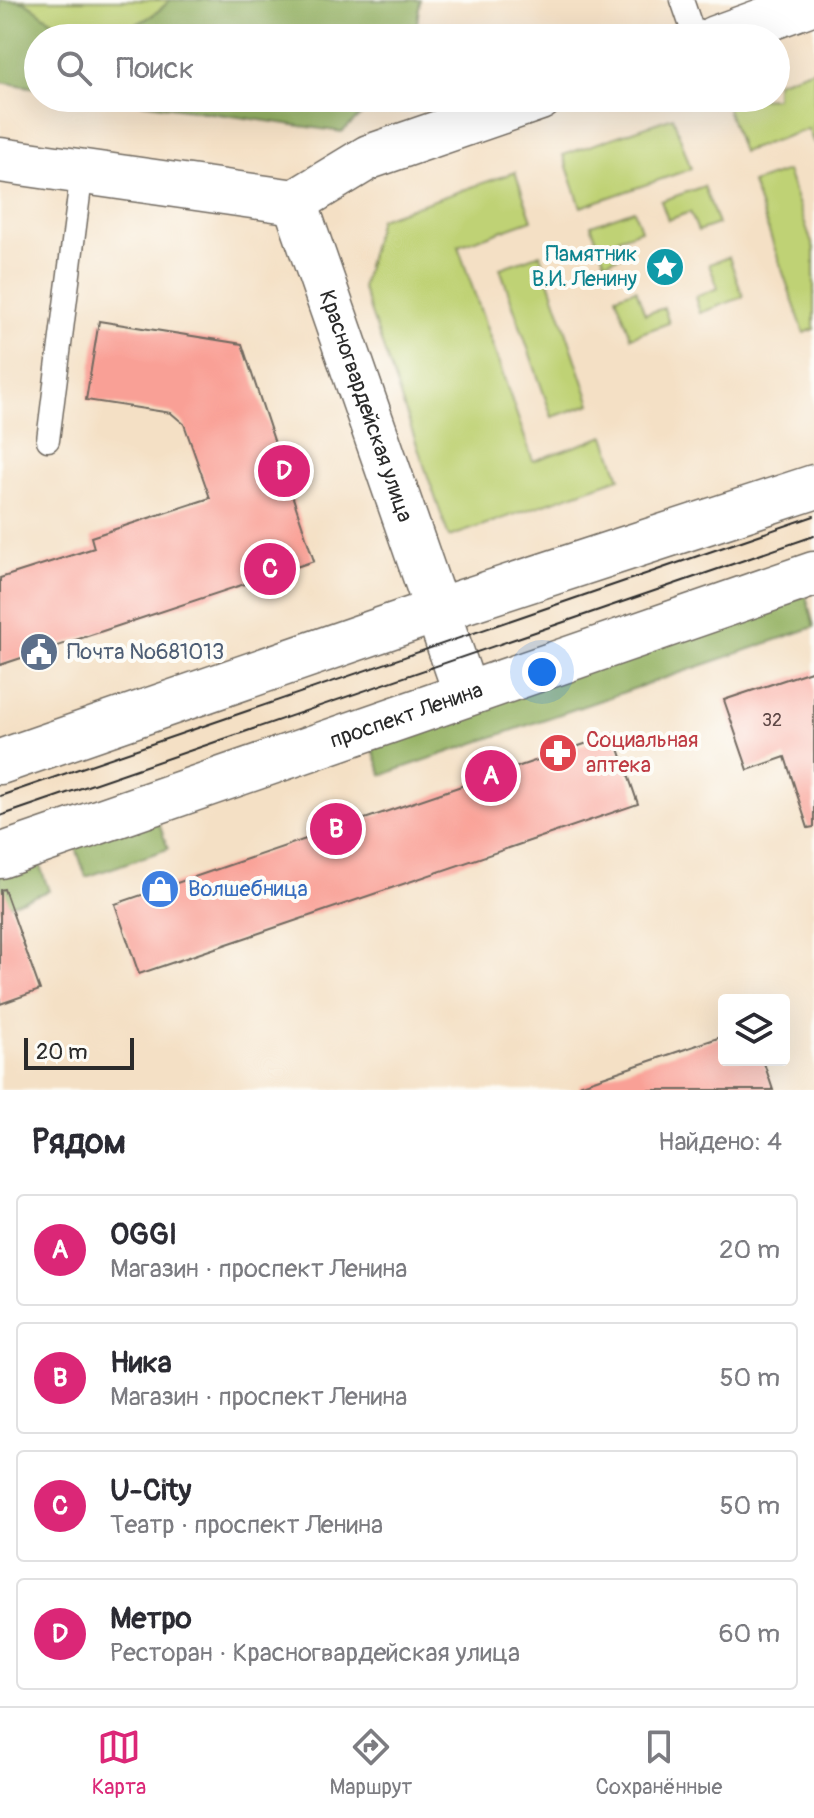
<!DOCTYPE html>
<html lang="ru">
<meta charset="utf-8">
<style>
body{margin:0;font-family:Pangolin,sans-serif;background:#f7f7f7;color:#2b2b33}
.controls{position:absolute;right:24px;bottom:24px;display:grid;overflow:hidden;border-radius:8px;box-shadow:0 8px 32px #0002}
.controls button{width:72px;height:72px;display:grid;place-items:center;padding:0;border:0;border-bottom:2px solid #e1e1e2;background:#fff;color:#2b2b33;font:40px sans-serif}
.scale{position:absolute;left:24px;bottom:20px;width:110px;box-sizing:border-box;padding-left:8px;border:4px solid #2b2b2b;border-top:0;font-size:22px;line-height:28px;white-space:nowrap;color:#2b2b2b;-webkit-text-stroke:6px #fdfcf7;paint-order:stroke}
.you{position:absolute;left:542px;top:672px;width:28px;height:28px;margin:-20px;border:6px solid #fff;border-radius:50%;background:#1a73e8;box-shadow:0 0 0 12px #1a73e833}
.badge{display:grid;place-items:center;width:52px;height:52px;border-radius:50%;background:#db2777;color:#fff;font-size:26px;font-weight:700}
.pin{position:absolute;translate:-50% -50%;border:4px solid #fff;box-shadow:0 2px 8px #0006}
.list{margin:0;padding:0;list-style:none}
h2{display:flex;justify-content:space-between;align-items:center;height:104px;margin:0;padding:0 32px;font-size:34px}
h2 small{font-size:26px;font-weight:400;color:#7c7c81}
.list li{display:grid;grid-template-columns:52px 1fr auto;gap:24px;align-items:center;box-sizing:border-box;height:112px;margin:0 16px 16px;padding:0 16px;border:2px solid #e1e1e2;border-radius:8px}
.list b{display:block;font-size:30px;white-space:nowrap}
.list p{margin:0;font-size:26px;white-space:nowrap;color:#7c7c81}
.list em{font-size:26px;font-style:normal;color:#7c7c81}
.icon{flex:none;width:44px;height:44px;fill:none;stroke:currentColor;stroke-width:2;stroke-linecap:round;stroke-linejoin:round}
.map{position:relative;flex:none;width:814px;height:1090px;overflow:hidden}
.search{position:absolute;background:#fff;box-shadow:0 8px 32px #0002;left:24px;right:24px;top:24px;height:88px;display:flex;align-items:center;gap:20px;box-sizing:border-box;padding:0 28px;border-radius:44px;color:#7c7c81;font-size:30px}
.sheet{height:616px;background:#fff}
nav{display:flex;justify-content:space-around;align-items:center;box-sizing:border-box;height:112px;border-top:2px solid #e1e1e2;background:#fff;font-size:22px;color:#7c7c81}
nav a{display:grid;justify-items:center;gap:4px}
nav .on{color:#db2777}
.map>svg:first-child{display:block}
</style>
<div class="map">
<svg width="814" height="1090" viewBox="0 0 814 1090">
<rect width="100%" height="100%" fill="#fdfcf7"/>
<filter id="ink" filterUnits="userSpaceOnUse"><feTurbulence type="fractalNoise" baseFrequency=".0125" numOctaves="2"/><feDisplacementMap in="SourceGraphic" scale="16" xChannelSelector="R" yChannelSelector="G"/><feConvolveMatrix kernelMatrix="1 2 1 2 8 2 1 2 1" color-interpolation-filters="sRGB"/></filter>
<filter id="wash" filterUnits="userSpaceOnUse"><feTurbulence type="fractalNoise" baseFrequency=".006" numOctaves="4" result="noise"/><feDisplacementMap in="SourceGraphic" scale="32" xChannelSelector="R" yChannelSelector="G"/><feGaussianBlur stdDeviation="1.8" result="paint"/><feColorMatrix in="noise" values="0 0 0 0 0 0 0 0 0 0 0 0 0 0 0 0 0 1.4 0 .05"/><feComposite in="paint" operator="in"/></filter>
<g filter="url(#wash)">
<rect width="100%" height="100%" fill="#f4e0c5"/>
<!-- green -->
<g fill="#bfd275" stroke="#757e50" stroke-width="2">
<polygon points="0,0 420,0 415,38 38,38 38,88 0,82"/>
<polygon points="814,69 814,144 808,129 742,152 724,100 776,98 776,82"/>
<polygon points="673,117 691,169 581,207 563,155"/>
<polygon points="787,171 814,249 814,329 804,333 752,183"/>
<polygon points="515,172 532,220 458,246 533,461 605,436 620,478 449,537 362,287 379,219"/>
<polygon points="704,186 718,224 698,231 690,212 668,220 661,201"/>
<polygon points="634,210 641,230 618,238 624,255 605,262 591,225"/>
<polygon points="540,254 591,404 552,417 500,268"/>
<polygon points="729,257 743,297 700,313 695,297 718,288 709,264"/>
<polygon points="636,289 645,314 664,308 669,323 631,337 616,296"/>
</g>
<!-- forest -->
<g fill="#97b466" stroke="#617048" stroke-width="2">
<path d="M 0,0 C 39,0 25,7 55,22 C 95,41 140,32 170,0 L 420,0 L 415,38 L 38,38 L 38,88 L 0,82 Z"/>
<polygon points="108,98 380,98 342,132"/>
<polygon points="806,595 814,627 382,775 371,744"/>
<polygon points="157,817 168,849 86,877 75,845"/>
<polygon points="38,860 49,891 0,908 0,873"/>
</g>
<g id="blocks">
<!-- building -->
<g fill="#f9a096">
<polygon points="99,321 242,344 314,561 0,665 0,578 94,548 91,537 210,498 184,424 171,413 86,400"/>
<polygon points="814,670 814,827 808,828 785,757 748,770 724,700"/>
<polygon points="614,734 638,804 139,974 115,904"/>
<polygon points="4,889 40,990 0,1004 0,890"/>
<polygon points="724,1036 724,1060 763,1060 773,1090 580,1090 579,1085"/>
</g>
</g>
</g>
<g filter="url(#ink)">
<use href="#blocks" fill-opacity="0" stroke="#716a61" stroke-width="2"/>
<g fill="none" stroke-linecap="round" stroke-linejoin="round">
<!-- lane casing -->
<g stroke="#716a61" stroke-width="25">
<g id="lane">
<polyline points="682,0 695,38"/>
<polyline points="48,440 82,171"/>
</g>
</g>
<!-- secondary casing -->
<g stroke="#716a61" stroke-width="47">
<g id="secondary">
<polyline points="715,38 814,2"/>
<polyline points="0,160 295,202 369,157 540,98"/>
<path id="s1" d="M 295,202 L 466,694"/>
</g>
</g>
<!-- highway casing -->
<g stroke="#716a61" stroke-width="47">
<g id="highway">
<polyline points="0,762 438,610 814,487"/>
<path id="s2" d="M 0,856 L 814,574"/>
</g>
</g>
<!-- lane -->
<use href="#lane" stroke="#fff" stroke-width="22"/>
<!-- secondary -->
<use href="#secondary" stroke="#fff" stroke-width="44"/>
<!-- highway -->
<use href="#highway" stroke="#fff" stroke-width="44"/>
<!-- tram -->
<g stroke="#2b2b2b" stroke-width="2">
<polyline points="0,796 814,516"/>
<polyline points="0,816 814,536"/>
</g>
</g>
</g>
<!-- icons -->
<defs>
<g id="sight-disc" transform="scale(2)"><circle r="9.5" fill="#0f9aa8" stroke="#fdfcf7"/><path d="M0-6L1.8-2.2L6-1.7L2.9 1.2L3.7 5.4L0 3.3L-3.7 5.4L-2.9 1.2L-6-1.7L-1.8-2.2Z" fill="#fff"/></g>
<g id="civic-disc" transform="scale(2)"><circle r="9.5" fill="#5c6f8a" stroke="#fdfcf7"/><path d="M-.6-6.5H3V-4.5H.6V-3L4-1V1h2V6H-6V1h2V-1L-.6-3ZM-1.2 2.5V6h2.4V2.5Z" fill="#fff"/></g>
<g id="pharmacy-disc" transform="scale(2)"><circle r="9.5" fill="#e0444e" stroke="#fdfcf7"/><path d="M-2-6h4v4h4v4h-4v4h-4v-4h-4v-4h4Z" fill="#fff"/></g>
<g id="shop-disc" transform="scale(2)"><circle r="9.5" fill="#3f7fe0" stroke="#fdfcf7"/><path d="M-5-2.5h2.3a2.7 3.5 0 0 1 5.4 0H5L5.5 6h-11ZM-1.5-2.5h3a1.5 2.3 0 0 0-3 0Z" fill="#fff"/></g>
</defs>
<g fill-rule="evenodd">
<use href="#sight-disc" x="665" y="267"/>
<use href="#civic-disc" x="39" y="652"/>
<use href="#pharmacy-disc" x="558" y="753"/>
<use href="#shop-disc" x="160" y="889"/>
</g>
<g text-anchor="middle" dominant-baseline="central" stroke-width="8" stroke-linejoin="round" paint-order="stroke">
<!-- number labels -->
<g font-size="18" fill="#5e4846">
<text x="772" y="720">32</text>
</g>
<!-- culture labels -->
<g font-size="22" fill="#0d838f" stroke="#fdfcf7" text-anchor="end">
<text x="637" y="254">Памятник<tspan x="637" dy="25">В.И. Ленину</tspan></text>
</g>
<!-- street labels -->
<g font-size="22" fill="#2b2b2b" stroke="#fdfcf7">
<text stroke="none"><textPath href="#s1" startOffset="216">Красногвардейская улица</textPath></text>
<text stroke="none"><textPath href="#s2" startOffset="430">проспект Ленина</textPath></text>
</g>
<!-- service labels -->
<g font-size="22" fill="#4e5e75" stroke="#fdfcf7" text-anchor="start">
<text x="67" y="652">Почта №681013</text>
</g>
<!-- health labels -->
<g font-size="22" fill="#be3a42" stroke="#fdfcf7" text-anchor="start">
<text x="586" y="740">Социальная<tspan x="586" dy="25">аптека</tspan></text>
</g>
<!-- shop labels -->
<g font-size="22" fill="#366cbe" stroke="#fdfcf7" text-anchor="start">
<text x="188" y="889">Волшебница</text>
</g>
</g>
</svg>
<div class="controls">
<button><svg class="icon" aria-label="layers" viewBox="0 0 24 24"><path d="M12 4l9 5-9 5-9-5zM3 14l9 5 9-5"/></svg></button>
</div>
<div class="scale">20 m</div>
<div class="you"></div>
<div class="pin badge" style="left:491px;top:776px">A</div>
<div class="pin badge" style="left:336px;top:829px">B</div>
<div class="pin badge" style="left:270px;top:569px">C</div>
<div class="pin badge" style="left:284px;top:471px">D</div>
<div class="search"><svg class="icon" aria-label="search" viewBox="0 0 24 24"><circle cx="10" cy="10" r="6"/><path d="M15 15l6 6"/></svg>Поиск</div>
</div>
<section class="sheet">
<h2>Рядом<small>Найдено: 4</small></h2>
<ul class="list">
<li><span class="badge">A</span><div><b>OGGI</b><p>Магазин · проспект Ленина</p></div><em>20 m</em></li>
<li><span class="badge">B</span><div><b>Ника</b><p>Магазин · проспект Ленина</p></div><em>50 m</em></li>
<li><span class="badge">C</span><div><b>U-City</b><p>Театр · проспект Ленина</p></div><em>50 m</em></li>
<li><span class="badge">D</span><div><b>Метро</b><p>Ресторан · Красногвардейская улица</p></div><em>60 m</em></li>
</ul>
</section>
<nav>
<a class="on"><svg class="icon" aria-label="map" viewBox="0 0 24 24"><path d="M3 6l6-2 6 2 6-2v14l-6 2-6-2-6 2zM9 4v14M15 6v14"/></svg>Карта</a>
<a><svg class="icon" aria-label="directions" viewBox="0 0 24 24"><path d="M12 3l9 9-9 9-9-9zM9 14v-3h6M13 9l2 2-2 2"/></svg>Маршрут</a>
<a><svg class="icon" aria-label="saved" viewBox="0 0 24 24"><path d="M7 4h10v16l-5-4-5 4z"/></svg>Сохранённые</a>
</nav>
